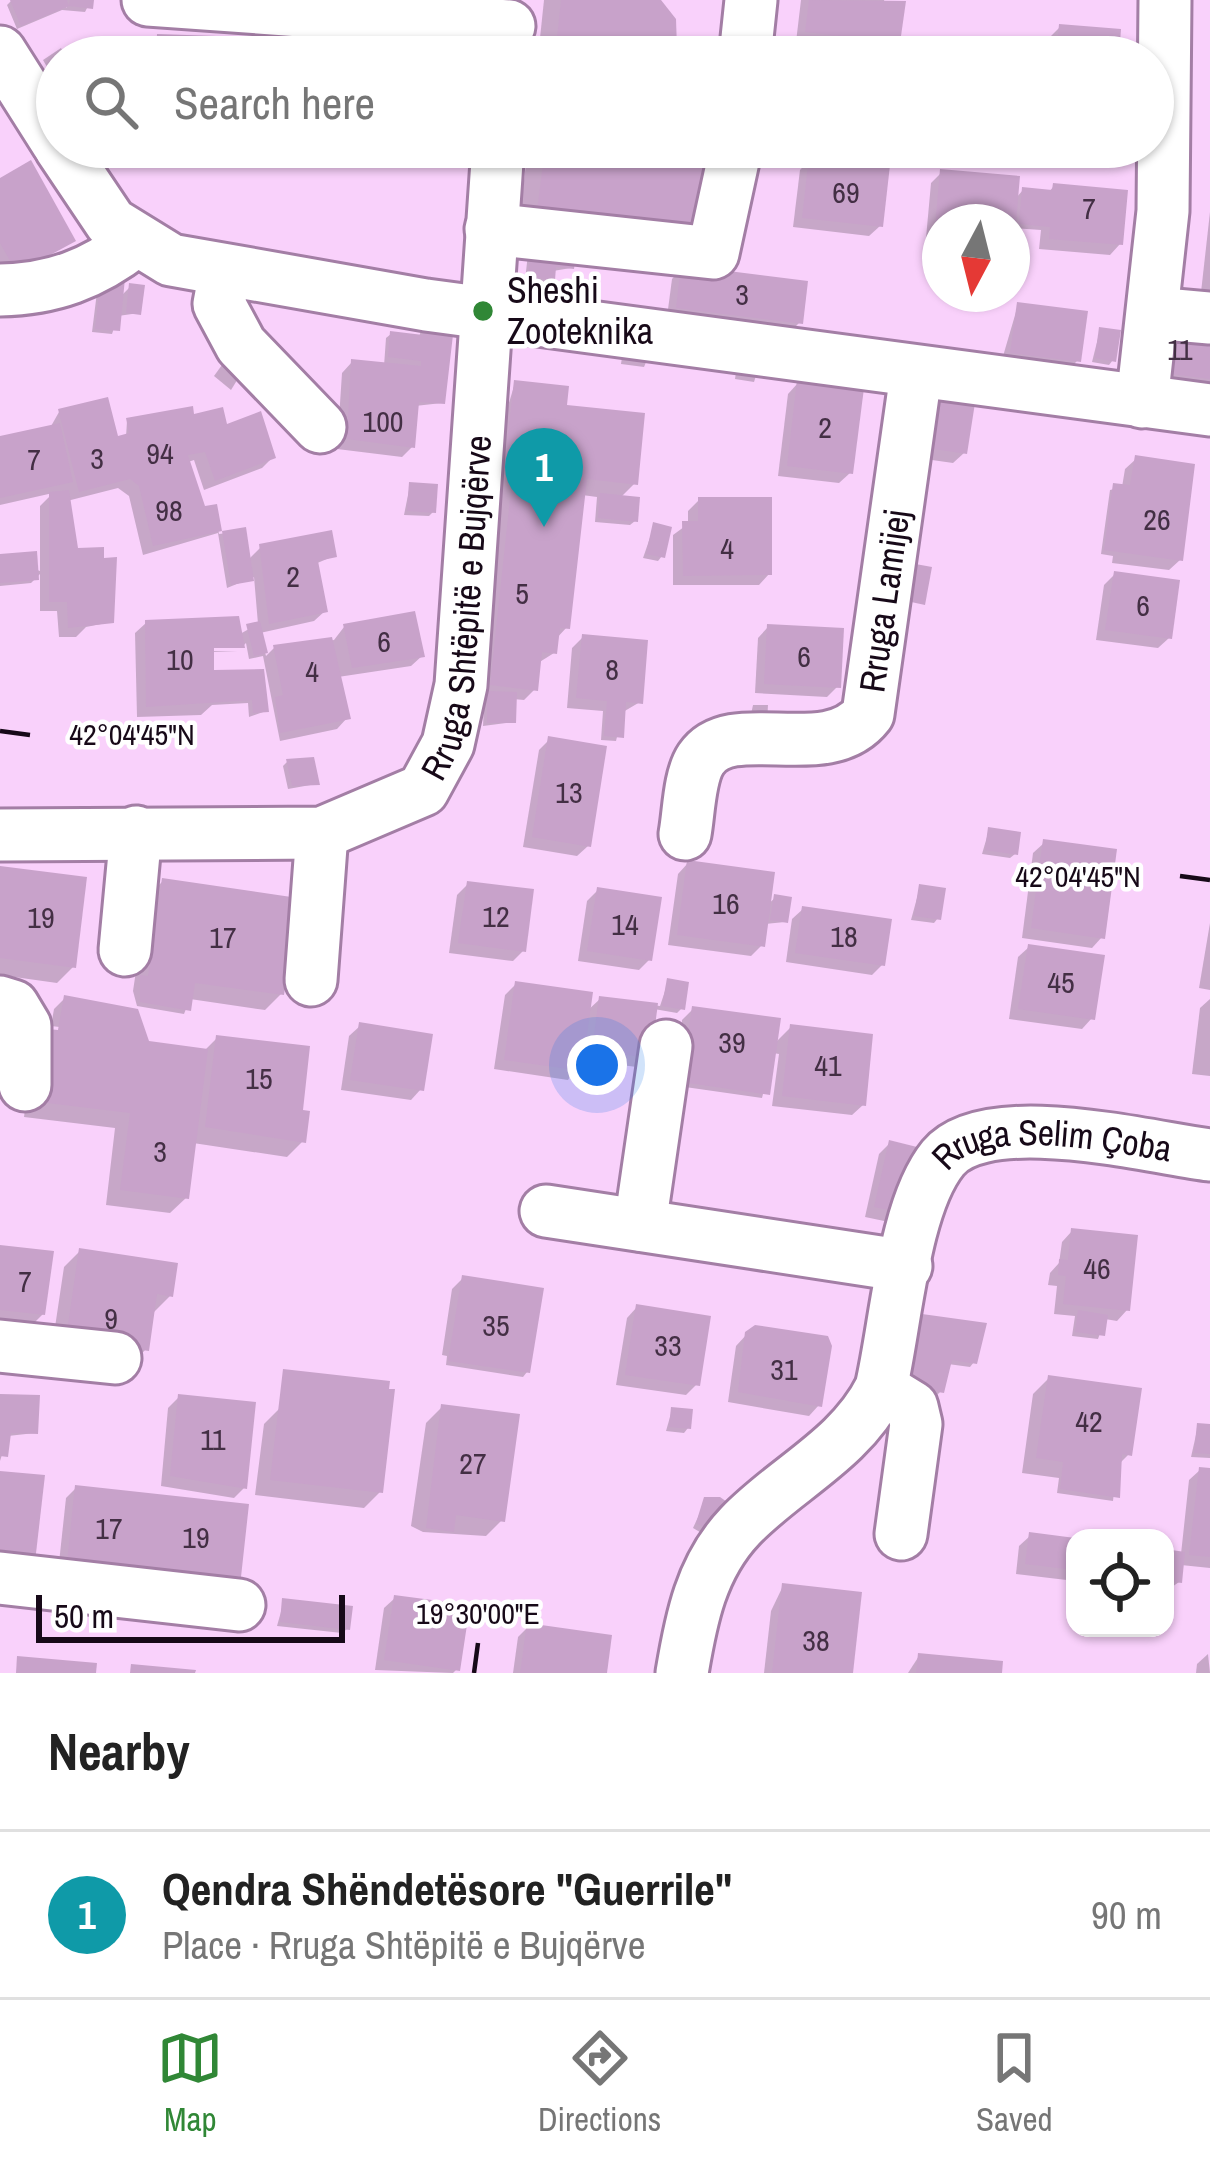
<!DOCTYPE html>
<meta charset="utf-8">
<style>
body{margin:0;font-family:"Archivo Narrow",sans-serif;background:#f6f6f6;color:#222}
.controls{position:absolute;right:36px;bottom:36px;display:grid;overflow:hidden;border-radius:24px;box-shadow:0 3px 9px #0004}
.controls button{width:108px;height:108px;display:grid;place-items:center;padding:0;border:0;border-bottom:3px solid #e0e0e0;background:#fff;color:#222;font:60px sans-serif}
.compass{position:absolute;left:922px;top:204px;width:108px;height:108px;border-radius:50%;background:#fff;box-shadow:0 3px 9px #0004;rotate:187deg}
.scale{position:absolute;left:36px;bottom:30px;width:309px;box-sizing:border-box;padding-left:12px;border:6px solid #170918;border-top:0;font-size:33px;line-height:42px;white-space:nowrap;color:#170918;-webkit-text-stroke:9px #fff;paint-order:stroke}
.you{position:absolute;left:597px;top:1065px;width:42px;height:42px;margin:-30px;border:9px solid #fff;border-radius:50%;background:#1a73e8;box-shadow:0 0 0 18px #1a73e833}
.badge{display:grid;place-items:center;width:78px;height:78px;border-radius:50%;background:#308736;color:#fff;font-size:39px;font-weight:700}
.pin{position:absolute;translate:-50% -99px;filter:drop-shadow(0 3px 6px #0008)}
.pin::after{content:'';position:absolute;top:63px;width:42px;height:36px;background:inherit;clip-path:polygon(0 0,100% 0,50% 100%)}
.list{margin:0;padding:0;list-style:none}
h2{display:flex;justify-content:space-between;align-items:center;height:156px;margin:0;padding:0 48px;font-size:51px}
h2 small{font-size:39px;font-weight:400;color:#767676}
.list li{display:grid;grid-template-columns:78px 1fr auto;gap:36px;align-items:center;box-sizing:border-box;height:168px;padding:0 48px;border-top:3px solid #e0e0e0}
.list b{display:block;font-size:45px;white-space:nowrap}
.list p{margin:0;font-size:39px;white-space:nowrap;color:#767676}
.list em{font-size:39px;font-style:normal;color:#767676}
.icon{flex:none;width:66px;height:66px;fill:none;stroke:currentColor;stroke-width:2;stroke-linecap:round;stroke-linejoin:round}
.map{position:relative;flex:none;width:1210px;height:1673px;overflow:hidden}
.search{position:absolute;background:#fff;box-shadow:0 3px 9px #0004;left:36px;right:36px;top:36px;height:132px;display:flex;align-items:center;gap:30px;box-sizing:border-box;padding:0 42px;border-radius:66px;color:#767676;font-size:45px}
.sheet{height:324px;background:#fff}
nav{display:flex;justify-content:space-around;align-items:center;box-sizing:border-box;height:168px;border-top:3px solid #e0e0e0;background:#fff;font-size:33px;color:#767676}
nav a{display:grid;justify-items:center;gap:6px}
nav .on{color:#308736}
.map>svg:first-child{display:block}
</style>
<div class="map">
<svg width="1210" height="1673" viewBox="0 0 1210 1673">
<rect width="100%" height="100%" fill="#f9d1fb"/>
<!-- shadow -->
<g fill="#0003">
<polygon points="12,0 63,0 67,8 67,0 91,0 85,12 62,10 17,29 7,5"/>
<polygon points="544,0 650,0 668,57 538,57"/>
<polygon points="801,0 884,0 897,42 880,44 883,36 869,50 796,42"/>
<polygon points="1060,27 1116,57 1048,57 1049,38"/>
<polygon points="158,37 242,57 142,57"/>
<polygon points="931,42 974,57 920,57"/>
<polygon points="61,48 66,57 57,57 57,71 51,74 43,60"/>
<polygon points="374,52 400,52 400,57 370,57"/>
<polygon points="138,147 230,147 223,154"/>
<polygon points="308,147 394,147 394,149 384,159 308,153"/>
<polygon points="528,147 707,147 517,239"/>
<polygon points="810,159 880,226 869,236 793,227 800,170"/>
<polygon points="941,173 1015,199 1023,190 1048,193 1054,186 1120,244 1110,255 1039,249 1041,230 1012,228 1012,222 940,222 940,240 926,238 931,183"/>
<polygon points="0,181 72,240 6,281 0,271"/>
<polygon points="1210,212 1210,320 1198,319"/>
<polygon points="528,253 571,268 553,271 547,283 525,281"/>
<polygon points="682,268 800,322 789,333 667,317 672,279"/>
<polygon points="98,284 120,297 130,287 139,313 118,316 112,334 92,332"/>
<polygon points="1018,305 1078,360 1067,371 1001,363"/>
<polygon points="425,318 442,403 415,406 413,446 402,457 337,449 342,373 352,362 384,366 386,338 391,334 419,337"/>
<polygon points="1100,330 1113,360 1109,365 1092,362"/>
<polygon points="1210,330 1210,390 1138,381"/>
<polygon points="651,350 644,367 621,364 623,351"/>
<polygon points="227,358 244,369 231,390 214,376"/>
<polygon points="760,363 754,382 735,379 737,365"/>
<polygon points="515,383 564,407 635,483 620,498 635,521 630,525 595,522 597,497 582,495 567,627 555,640 554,653 538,663 535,689 524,700 513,699 513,722 483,726 497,418 508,406"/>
<polygon points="798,383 850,473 839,483 778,476 788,394"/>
<polygon points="974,393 964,453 953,463 918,458"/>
<polygon points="59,412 116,440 126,437 127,421 192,417 225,428 273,457 262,468 204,490 194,460 188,462 203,510 214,508 219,534 243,531 248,560 261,547 334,556 315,564 325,611 314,621 260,633 266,656 274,648 334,640 344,627 422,656 411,666 338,677 347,718 337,729 280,741 263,656 249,659 246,643 241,648 199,645 199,651 238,651 211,652 211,673 262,672 266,711 249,717 248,703 212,705 201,715 137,717 135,633 146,623 240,634 258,624 254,577 227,588 218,533 143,555 129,496 118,488 67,501 75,551 111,622 86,627 76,637 59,637 57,611 40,611 40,574 31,583 0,586 0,557 40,571 40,506 53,493 0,505 0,439 50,428"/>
<polygon points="1136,459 1180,560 1169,570 1112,563 1113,556 1101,554 1110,490 1122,487 1125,469"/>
<polygon points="410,485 434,511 429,516 404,515"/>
<polygon points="699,500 769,574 759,585 673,585 673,535 688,524 688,511"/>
<polygon points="654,526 662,556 658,561 643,558"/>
<polygon points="1115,574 1169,638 1158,648 1096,640 1104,585"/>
<polygon points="768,627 838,686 827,697 755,693 758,638"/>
<polygon points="583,637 640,702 623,712 616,741 601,740 603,711 567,708 572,648"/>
<polygon points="753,705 768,705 767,723 748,728"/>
<polygon points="549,740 588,846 577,856 523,847 539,750"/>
<polygon points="287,762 316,784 288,789 283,766"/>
<polygon points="989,830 1015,854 1010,858 982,854"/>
<polygon points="1044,843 1102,937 1092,948 1022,938 1033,853"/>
<polygon points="688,863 767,905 775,898 785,922 765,924 762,945 751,956 668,945 678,874"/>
<polygon points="0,869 73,967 57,983 0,975"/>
<polygon points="163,881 281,994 265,1010 190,999 184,1014 137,1006 133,991 147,897"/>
<polygon points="468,884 523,951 513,961 449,953 457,895"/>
<polygon points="920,887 938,918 934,923 911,920"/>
<polygon points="598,890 649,960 639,970 578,961 587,901"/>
<polygon points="803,909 883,964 872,975 786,962 792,919"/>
<polygon points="1210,923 1210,990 1199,988"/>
<polygon points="1029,947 1092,1018 1082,1029 1009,1019 1018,957"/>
<polygon points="668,982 682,1008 677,1013 654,1009 637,1067 580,1060 568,1080 494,1069 505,995 516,984 587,1011 600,999 660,1006"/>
<polygon points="65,998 136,1012 143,1044 204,1051 217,1038 307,1049 299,1112 306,1113 303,1141 287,1157 193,1143 187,1197 170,1213 106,1205 115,1128 24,1117 33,1048 49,1032 135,1042 135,1036 51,1026 54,1009"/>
<polygon points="1210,999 1210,1076 1192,1074 1200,1008"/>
<polygon points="693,1009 774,1044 791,1027 863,1105 852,1115 772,1106 779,1054 773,1053 762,1098 678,1086 682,1020"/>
<polygon points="360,1026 421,1089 411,1100 341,1090 349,1036"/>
<polygon points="890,1143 914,1149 889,1222 865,1217 879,1154"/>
<polygon points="1072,1231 1127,1310 1117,1321 1105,1319 1098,1339 1072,1336 1075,1316 1054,1314 1057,1286 1048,1285 1050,1273 1059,1263 1062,1242"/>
<polygon points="0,1248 43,1314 32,1325 0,1321"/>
<polygon points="80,1251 170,1296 154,1312 146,1349 130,1366 51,1354 64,1267"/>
<polygon points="463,1278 527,1372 523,1377 446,1365 447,1356 442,1355 452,1289"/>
<polygon points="637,1307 697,1384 686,1395 616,1385 627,1318"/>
<polygon points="923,1317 974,1362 970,1367 948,1364 941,1391 930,1402 898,1397 912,1328"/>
<polygon points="747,1334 819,1405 809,1416 728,1402 736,1346"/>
<polygon points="284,1372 380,1492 364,1508 255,1495 264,1424 280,1408"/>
<polygon points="1049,1378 1129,1454 1117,1466 1113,1501 1057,1493 1059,1478 1022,1473 1033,1394"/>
<polygon points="0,1397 35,1433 8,1436 0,1461"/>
<polygon points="179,1397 244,1488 234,1498 161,1486 168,1408"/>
<polygon points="442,1407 502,1520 486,1536 423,1532 411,1526 426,1423"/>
<polygon points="672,1410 688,1428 684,1433 666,1431"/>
<polygon points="1198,1426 1210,1427 1210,1458 1191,1457"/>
<polygon points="1200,1470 1210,1471 1210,1568 1181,1565 1179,1582 1165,1592 1165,1552 1181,1554 1189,1480"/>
<polygon points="76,1488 238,1576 222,1592 58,1572 66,1498"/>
<polygon points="706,1500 710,1538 693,1528"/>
<polygon points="1030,1536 1075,1541 1075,1581 1016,1574 1019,1546"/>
<polygon points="783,1586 850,1673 764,1673 771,1611"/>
<polygon points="395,1598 457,1669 453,1673 375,1670 384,1608"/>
<polygon points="284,1601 347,1629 342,1633 277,1626"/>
<polygon points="528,1627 604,1673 513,1673 518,1637"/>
<polygon points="1208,1654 1210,1673 1196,1673 1197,1664"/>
<polygon points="919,1656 999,1673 908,1673"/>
</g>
<!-- building -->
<g fill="#c8a2ca">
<polygon points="10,0 67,0 69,6 70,0 94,0 93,9 69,6 21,26"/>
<polygon points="561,0 661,0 676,19 677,48 673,57 555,57"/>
<polygon points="809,0 906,1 900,43 805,32"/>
<polygon points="1059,24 1121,29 1119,57 1056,57"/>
<polygon points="157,34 246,37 245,57 156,57"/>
<polygon points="930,39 978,42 977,57 928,57"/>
<polygon points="545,147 710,147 700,227 536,219"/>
<polygon points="809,156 890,165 883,227 802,218"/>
<polygon points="31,160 76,241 17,273 0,243 0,178"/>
<polygon points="940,169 1020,176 1016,222 940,222 935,228"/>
<polygon points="1053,183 1128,190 1123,245 1049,239 1050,227 1019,224 1022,187 1052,190"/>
<polygon points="532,245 577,250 574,269 556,267 555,280 528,277"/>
<polygon points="681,265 808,281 803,324 676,308"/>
<polygon points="101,276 125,278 120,331 95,329"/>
<polygon points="129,283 145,285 141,315 126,313"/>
<polygon points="1017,302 1088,311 1081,362 1010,353"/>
<polygon points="423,315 454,326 445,404 419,402 415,448 347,439 351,359 421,366 421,361 388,357 390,331 423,335"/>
<polygon points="1154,321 1210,327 1210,379 1147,371"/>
<polygon points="1099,327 1121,330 1116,362 1095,358"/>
<polygon points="514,380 569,386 567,405 645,413 638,485 587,479 570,629 560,628 557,654 542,652 538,691 490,685 513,471 504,470"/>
<polygon points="797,380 864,388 853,474 787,466"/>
<polygon points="938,384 977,390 967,454 927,448"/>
<polygon points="108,397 118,436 129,433 126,418 193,406 194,414 223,407 227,424 261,411 276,458 215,481 205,452 188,455 205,506 217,504 222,531 153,546 139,486 130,479 79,492 58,409"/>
<polygon points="60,423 73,482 0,498 0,436"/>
<polygon points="1135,455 1195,464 1183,561 1104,550 1113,483 1130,485"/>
<polygon points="409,482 438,484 436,513 407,511"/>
<polygon points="69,490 78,548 104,547 104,558 117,557 114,623 68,628 67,602 49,602 49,492"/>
<polygon points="600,493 640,497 638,522 598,518"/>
<polygon points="698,497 772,497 772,575 683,576 682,521 698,521"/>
<polygon points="653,522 672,527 665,558 646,554"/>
<polygon points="246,527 254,581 231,585 222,531"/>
<polygon points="332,530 337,557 318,561 328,612 269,624 259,544"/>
<polygon points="37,551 39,580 0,583 0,554"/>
<polygon points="910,563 932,567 925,605 902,600"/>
<polygon points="1114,571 1180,580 1172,639 1105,630"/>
<polygon points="415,611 425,657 352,668 343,624"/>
<polygon points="239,616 245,648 214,648 214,670 264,669 269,712 253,713 252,700 146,707 145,620"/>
<polygon points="260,621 268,653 254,656 246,624"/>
<polygon points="767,624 844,628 841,688 764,684"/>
<polygon points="582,634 648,640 643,704 626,702 624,738 604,736 607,701 576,698"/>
<polygon points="332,637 351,719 280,733 275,697 283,695 273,645"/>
<polygon points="487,691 517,692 516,723 487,723"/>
<polygon points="548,736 607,746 591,847 532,837"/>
<polygon points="314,757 320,785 292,786 286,759"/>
<polygon points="988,827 1021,832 1018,855 985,850"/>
<polygon points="1043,839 1117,849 1105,939 1031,928"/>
<polygon points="687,860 775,872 765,947 677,935"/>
<polygon points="0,866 87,877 76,968 0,958"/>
<polygon points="162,878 298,898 284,995 195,983 191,1011 140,1002 140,975 148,976"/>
<polygon points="467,881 534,889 526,952 458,943"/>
<polygon points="919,884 946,888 941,920 914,916"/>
<polygon points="597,887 662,897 652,961 587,951"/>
<polygon points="774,894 792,897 788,923 770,920"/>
<polygon points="802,906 892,919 885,966 795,953"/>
<polygon points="1028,944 1105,955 1095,1020 1018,1009"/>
<polygon points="667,978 689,982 685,1010 662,1006"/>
<polygon points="515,981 593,992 582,1071 504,1060"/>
<polygon points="64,995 138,1009 149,1041 208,1049 189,1199 120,1190 130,1113 39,1102 48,1029 58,1030"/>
<polygon points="599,996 658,1003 651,1058 592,1051"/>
<polygon points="692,1006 781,1018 770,1095 681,1082"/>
<polygon points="359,1022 433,1034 424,1091 350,1080"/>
<polygon points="790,1024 873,1034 866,1106 782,1096"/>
<polygon points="216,1035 310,1046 303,1110 310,1111 306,1143 205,1127"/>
<polygon points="889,1140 917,1147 903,1213 874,1207"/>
<polygon points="1071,1228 1138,1235 1130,1311 1063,1304 1066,1276 1058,1275 1059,1259 1068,1260"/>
<polygon points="0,1245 54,1251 45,1315 0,1310"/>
<polygon points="79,1248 178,1263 173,1297 157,1294 149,1351 66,1339"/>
<polygon points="462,1275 544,1288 530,1373 448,1361"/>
<polygon points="636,1304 711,1316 700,1386 625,1375"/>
<polygon points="1078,1310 1108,1315 1105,1336 1075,1332"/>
<polygon points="922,1314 987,1323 977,1364 952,1360 944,1393 907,1387"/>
<polygon points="755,1325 828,1336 832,1346 822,1407 738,1392 745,1332"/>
<polygon points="283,1369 390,1381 389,1389 395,1389 383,1493 270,1480"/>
<polygon points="1048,1375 1142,1388 1132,1456 1122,1454 1120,1498 1060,1489 1063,1462 1036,1458"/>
<polygon points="0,1394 40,1395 38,1434 11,1433 8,1457 0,1456"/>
<polygon points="178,1394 256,1402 247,1489 170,1476"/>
<polygon points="441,1404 520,1414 505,1522 456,1515 454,1532 426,1528"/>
<polygon points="671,1407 693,1409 691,1429 669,1427"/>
<polygon points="1197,1423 1210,1424 1210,1454 1194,1453"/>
<polygon points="1199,1467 1210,1468 1210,1557 1189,1555"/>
<polygon points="0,1471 45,1475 35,1562 0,1558"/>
<polygon points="75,1485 249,1504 241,1577 179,1571 177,1591 67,1563"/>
<polygon points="704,1497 720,1497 734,1507 717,1535 696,1523"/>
<polygon points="1029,1532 1075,1538 1075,1570 1025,1564"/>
<polygon points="1165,1549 1185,1552 1182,1583 1165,1581"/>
<polygon points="782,1583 862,1592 853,1673 772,1673"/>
<polygon points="394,1595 470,1605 460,1671 384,1660"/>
<polygon points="282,1598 353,1606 350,1630 280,1622"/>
<polygon points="527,1623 612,1635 607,1673 520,1673"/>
<polygon points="918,1653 1003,1661 1002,1673 916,1673"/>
<polygon points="17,1656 97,1663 96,1673 16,1673"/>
<polygon points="131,1664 196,1670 195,1673 130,1673"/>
</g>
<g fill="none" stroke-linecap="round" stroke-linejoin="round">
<!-- minor casing -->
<g stroke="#a37ea5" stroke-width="57">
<g id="minor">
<polyline points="148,0 509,26"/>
<polyline points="0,52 57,142"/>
<polyline points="745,57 751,0"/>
<polyline points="60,147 111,223 171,260 426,305 1210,410"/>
<polyline points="491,229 713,253 736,147"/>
<polyline points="225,272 219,304 241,345 320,427"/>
<path d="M 0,290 C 53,289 93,274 134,242"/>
<polyline points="1153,313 1210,318"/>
<polyline points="1142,402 1163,211 1165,0"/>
<path id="s1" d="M 685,834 C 689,812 689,777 701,759 C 732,713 827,767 868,714 L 916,374"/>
<path id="s2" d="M 0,835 L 322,833 L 423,790 L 448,744 L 461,685 L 498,147"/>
<polyline points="125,950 136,832"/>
<polyline points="311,980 322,833"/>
<polyline points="0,1002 13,1006 25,1026 25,1085"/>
<polyline points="546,1211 906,1266"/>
<polyline points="640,1225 666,1046"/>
<polyline points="0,1346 115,1358"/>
<polyline points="881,1388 912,1407 916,1424 901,1534"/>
<polyline points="0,1578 239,1605"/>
<path id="s3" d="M 682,1673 C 691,1619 701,1567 740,1526 C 786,1478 850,1450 881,1388 C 896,1325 903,1207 943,1158 C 986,1106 1148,1147 1210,1155"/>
</g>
</g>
<!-- minor -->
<use href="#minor" stroke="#fff" stroke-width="51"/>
</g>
<!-- ticks -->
<path fill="none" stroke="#170918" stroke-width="4.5" d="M 0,731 L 30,735M 1180,876 L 1210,880M 474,1673 L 478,1643"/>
<!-- markers -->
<circle fill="#308736" stroke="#fff" stroke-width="4.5" cx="483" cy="311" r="12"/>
<g text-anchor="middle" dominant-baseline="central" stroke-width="9" stroke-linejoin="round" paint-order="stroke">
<!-- number labels -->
<g font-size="30" fill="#432f44">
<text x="846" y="192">69</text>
<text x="1089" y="208">7</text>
<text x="742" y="294">3</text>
<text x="1180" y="349">11</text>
<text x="383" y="421">100</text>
<text x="825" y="427">2</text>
<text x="160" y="453">94</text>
<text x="97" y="458">3</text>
<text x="34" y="459">7</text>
<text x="169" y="510">98</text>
<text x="1157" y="519">26</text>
<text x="727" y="548">4</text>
<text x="293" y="576">2</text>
<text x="522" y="593">5</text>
<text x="1143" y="605">6</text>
<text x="384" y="641">6</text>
<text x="804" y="656">6</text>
<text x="180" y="659">10</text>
<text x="612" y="669">8</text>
<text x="312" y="671">4</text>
<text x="569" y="792">13</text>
<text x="726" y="903">16</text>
<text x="496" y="916">12</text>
<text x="41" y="917">19</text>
<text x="625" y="924">14</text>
<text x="844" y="936">18</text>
<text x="223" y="937">17</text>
<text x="1061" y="982">45</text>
<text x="732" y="1042">39</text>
<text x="828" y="1065">41</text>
<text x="259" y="1078">15</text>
<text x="160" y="1151">3</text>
<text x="1097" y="1268">46</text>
<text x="25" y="1281">7</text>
<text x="111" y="1318">9</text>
<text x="496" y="1325">35</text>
<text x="668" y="1345">33</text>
<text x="784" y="1369">31</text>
<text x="1089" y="1421">42</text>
<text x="213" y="1439">11</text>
<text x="473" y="1463">27</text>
<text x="109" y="1528">17</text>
<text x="196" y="1537">19</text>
<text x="816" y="1640">38</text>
</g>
<!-- poi labels -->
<g font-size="36" fill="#170918" stroke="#fff" text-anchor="start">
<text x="507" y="290">Sheshi<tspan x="507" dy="41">Zooteknika</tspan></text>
</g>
<!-- street labels -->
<g font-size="36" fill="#170918" stroke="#fff">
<text stroke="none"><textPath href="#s1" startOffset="372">Rruga Lamijej</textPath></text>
<text stroke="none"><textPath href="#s2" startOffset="621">Rruga Shtëpitë e Bujqërve</textPath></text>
<text stroke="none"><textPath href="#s3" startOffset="714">Rruga Selim Çoba</textPath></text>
</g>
</g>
<g font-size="30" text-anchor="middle" fill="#170918" stroke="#fff" stroke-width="9" stroke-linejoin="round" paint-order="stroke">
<text x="132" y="745">42°04'45"N</text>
<text x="1078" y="887">42°04'45"N</text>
<text x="478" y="1624">19°30'00"E</text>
</g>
</svg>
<div class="controls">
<button><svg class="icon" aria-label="locate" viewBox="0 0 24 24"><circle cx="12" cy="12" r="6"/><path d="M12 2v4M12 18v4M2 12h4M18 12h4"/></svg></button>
</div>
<svg class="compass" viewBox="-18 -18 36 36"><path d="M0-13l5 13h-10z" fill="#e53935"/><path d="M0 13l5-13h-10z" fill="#767676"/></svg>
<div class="scale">50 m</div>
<div class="you"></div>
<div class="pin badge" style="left:544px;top:527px;background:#0f9aa8">1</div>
<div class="search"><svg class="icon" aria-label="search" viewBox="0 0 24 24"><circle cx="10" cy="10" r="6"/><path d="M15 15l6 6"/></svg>Search here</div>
</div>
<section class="sheet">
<h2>Nearby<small></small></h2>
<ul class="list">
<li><span class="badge" style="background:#0f9aa8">1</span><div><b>Qendra Shëndetësore &quot;Guerrile&quot;</b><p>Place · Rruga Shtëpitë e Bujqërve</p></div><em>90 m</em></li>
</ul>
</section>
<nav>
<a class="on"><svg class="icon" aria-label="map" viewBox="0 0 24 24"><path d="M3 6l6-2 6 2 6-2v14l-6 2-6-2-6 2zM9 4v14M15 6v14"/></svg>Map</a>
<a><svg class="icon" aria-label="directions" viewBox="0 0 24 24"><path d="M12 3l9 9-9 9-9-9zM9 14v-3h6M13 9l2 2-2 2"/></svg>Directions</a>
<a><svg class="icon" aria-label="saved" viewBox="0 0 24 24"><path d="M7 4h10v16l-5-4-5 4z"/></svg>Saved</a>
</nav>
